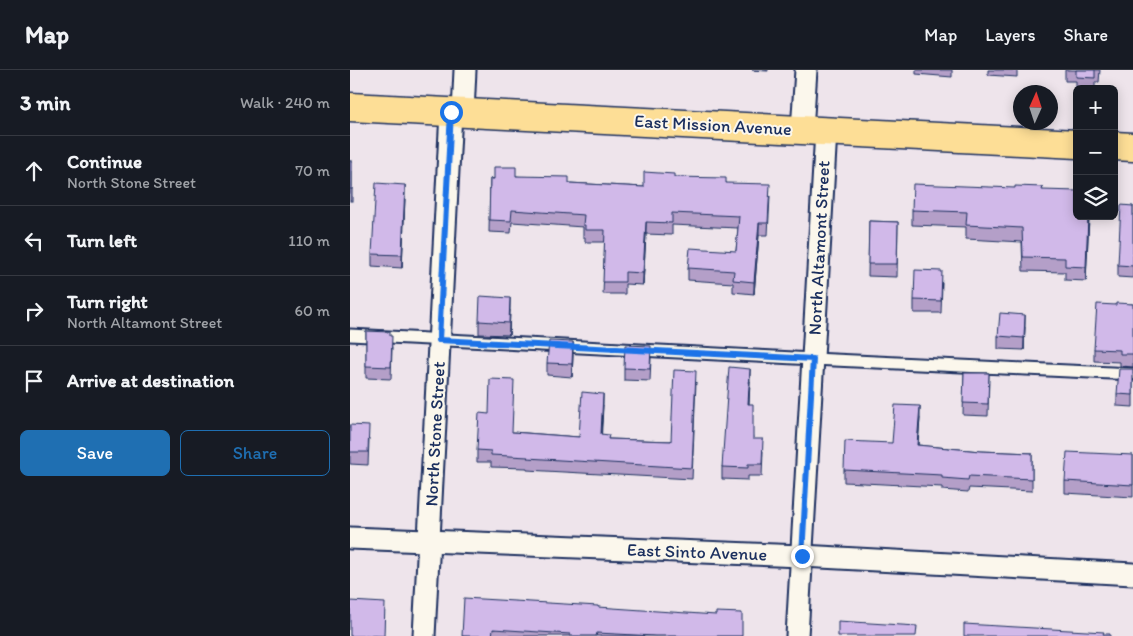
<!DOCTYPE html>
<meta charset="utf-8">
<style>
body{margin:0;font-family:Itim,sans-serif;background:#20242c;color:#f1f3f6}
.controls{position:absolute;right:15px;top:15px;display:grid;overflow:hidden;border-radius:8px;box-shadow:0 2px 12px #0003}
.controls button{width:45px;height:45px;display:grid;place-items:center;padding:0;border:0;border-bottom:1px solid #363941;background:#171b24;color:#f1f3f6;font:25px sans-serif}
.compass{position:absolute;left:663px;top:15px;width:45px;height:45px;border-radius:50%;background:#171b24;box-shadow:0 2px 12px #0003;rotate:3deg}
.stop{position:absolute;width:15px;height:15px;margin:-11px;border:4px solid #1a73e8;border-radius:50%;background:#fff}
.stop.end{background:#1a73e8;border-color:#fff;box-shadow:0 1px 5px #0008}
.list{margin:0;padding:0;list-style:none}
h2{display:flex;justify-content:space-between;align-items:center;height:65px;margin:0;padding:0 20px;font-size:21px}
h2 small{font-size:16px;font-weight:400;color:#9ea1a6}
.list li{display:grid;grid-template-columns:32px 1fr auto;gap:15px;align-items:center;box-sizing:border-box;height:70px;padding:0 20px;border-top:1px solid #363941}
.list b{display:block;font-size:19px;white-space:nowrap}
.list p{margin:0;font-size:16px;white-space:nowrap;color:#9ea1a6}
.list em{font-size:16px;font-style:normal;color:#9ea1a6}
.actions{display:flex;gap:10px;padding:15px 20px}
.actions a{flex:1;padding:11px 0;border:1px solid #1f6fb2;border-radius:8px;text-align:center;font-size:18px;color:#1f6fb2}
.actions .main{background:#1f6fb2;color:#fff}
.icon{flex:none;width:28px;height:28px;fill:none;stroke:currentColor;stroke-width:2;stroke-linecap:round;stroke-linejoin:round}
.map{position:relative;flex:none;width:783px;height:566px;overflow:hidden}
header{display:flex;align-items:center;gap:30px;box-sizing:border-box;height:70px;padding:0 25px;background:#171b24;border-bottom:1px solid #363941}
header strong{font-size:24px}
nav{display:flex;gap:28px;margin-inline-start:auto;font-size:18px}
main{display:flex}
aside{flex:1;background:#171b24}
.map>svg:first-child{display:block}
</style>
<header>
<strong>Map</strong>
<nav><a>Map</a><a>Layers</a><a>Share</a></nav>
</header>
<main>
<aside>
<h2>3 min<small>Walk · 240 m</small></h2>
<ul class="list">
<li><svg class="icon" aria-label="ahead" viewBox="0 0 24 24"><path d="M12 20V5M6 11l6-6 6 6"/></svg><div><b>Continue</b><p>North Stone Street</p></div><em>70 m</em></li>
<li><svg class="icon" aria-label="left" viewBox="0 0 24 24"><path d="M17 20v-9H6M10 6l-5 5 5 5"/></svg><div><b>Turn left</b></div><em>110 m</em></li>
<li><svg class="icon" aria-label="right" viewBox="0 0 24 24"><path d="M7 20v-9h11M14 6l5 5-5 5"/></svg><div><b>Turn right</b><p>North Altamont Street</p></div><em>60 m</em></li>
<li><svg class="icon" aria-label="arrive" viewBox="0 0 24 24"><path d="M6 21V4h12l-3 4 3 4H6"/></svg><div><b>Arrive at destination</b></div></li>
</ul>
<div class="actions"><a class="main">Save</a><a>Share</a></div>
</aside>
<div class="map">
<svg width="783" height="566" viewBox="0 0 783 566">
<rect width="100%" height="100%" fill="#eee4eb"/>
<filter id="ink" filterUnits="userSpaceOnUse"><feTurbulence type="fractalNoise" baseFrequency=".02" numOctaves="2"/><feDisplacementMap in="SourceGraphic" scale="10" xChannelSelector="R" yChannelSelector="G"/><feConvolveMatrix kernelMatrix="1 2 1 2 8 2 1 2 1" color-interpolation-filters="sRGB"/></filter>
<g filter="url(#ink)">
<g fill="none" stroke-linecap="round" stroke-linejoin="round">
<!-- service casing -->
<g stroke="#1b2f5e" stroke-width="15">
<polyline id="service" points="0,265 463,289 783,304"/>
</g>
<!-- minor casing -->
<g stroke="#1b2f5e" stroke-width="25">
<g id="minor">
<polyline points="113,43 115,0"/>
<polyline points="452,60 456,0"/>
<polyline points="0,468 452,486 783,504"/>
<polyline points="74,566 101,42"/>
<polyline points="447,566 476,61"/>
</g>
</g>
<!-- primary casing -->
<g stroke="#1b2f5e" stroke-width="31">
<g id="primary">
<polyline points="0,37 727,74"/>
<polyline points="764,76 783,77"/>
</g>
</g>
<!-- service -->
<use href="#service" stroke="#fbf7ec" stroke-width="11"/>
<!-- minor -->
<use href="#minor" stroke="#fbf7ec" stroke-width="21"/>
<!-- primary -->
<use href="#primary" stroke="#fdde96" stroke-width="28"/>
</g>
<!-- wall -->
<g fill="#b49fc8" stroke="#1b2f5e">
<polygon points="402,0 418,0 418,1"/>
<polygon points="566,0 602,0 602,7 566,4"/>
<polygon points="638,0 667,0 667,7 638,5"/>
<polygon points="715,0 750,0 749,12 745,12 745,19 726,19 726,11 715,11"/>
<rect x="0" y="91" width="2" height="40"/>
<polygon points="166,106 219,113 294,117 324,107 376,113 420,126 418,165 409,165 404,224 383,222 383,213 338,210 338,198 386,181 388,158 322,155 322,165 296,164 293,215 275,214 275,224 253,224 255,172 235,172 235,167 233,167 233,157 162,152 161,163 139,162 140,109"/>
<polygon points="693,120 727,146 739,146 736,211 715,210 715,202 673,201 672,172 616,169 616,157 562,155 562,140"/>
<polygon points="55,127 52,198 22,196 22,184"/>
<polygon points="783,136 783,208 768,207 768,195"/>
<polygon points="519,151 548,152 547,207 518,206"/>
<polygon points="592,213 591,243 564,243 564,230"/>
<polygon points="783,234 783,297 770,296 770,292 744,291 744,279 766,235"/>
<polygon points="160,240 159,265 129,264 129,251"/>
<polygon points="675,257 674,280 648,279 648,266"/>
<polygon points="16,261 40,266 42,278 41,309 16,308"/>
<polygon points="223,285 222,307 197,305 197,293"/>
<polygon points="301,288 300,311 274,310 274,298"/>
<polygon points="783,299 783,337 767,336 767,324"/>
<polygon points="614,303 639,303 638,346 613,345"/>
<polygon points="400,311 399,334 403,369 413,381 412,406 398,406 398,410 372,409 372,397"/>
<polygon points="346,312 342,409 177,400 177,398 141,397 141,392 127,392 127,380 163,362 229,367 253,335 251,364 259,369 321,371"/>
<polygon points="570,348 568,375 630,381 682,383 682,421 619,418 618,422 592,420 592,417 494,412 494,400 542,373"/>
<polygon points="0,355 19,369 18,395 0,394"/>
<polygon points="783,385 783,427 715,423 715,411"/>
<polygon points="248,537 392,566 112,566"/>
</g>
<!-- shaded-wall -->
<g fill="#9282a3" stroke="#1b2f5e">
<polygon points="55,115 55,127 52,198 52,185"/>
<polygon points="738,146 739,146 736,211 736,197"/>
<polygon points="296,152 296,164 293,215 293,203"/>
<polygon points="409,153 409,165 404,224 404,212"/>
<polygon points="160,228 160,240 159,265 159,253"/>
<polygon points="675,245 675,257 674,280 674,268"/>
<polygon points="223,272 223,285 222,307 222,294"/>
<polygon points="400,299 400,311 398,346 398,334"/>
<polygon points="253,324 253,335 251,376 251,364"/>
<polygon points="570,336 570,348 567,387 567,375"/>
</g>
<!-- building -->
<g fill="#d1b9e9" stroke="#1b2f5e">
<polygon points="726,0 745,0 745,8 726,7"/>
<rect x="0" y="91" width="2" height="28"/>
<polygon points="144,97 166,97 166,106 219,107 219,113 294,117 294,102 324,104 324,107 376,108 376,113 420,114 418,153 409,153 404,212 383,210 384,201 338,198 340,178 386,181 389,146 322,143 322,153 296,152 293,203 275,202 275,212 253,212 255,160 235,160 235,155 233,155 234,145 162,140 161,151 139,150 140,109 144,109"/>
<polygon points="26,113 55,115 52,185 22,184"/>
<polygon points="563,114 665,118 665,116 693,117 692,120 727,121 727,146 738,146 736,197 715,196 715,188 673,187 672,158 616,155 617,142 562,140"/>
<polygon points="771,135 783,136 783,196 768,195"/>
<polygon points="519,151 548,152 547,194 518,194"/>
<polygon points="565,200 592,201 591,231 564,230"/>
<polygon points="130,226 160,228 159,253 129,251"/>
<polygon points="766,233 783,234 783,284 770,284 770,280 744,279 747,234 766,235"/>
<polygon points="650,243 675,245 674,268 648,266"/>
<polygon points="16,261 40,262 40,266 42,266 41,297 16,296"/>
<polygon points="199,271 223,272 222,294 197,293"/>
<polygon points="275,275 301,276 300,299 274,298"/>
<polygon points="379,297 400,299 398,334 403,334 403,369 413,369 412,394 398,394 398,398 372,397"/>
<polygon points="769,299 783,299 783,325 767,324"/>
<polygon points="324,300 346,301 342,398 177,388 178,387 141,385 141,381 127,380 129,343 139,344 140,309 164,310 162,362 229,367 232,322 253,324 251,364 259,365 258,369 321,371"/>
<polygon points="614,303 639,303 638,334 613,333"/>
<polygon points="545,335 570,336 567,375 630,381 682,383 682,409 619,406 618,410 592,408 592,405 494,400 495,371 542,373"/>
<polygon points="0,355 19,356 18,382 0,382"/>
<polygon points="717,382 783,385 783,415 715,411"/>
<polygon points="114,528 248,536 248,537 366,545 366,542 392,543 392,566 305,566 247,563 246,566 220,566 220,564 143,559 142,566 112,566"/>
<polygon points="0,531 35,533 34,566 15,565 15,566 0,566"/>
<polygon points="488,551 567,556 566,566 488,566"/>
<polygon points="614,554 754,562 753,564 760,564 760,566 614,566"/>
</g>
</g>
<g fill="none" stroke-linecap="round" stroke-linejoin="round" filter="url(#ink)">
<!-- route -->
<polyline stroke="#1a73e8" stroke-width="6" points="101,42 89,270 463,289 452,486"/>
</g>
<g text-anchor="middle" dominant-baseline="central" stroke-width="4" stroke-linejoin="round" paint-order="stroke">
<!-- street labels -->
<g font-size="18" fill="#1b2f5e" stroke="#fbf7ec">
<text transform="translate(363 55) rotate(3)">East Mission Avenue</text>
<text transform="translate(469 178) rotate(-87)">North Altamont Street</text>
<text transform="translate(85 364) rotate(-87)">North Stone Street</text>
<text transform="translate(347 482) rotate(2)">East Sinto Avenue</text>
</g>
</g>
</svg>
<div class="controls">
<button>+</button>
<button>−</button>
<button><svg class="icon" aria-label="layers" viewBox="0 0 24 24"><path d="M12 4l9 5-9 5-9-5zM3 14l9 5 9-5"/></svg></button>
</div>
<svg class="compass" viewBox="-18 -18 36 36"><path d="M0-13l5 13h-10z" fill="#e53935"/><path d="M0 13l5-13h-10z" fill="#9ea1a6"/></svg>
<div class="stop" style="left:101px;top:42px"></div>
<div class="stop end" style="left:452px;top:486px"></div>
</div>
</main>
